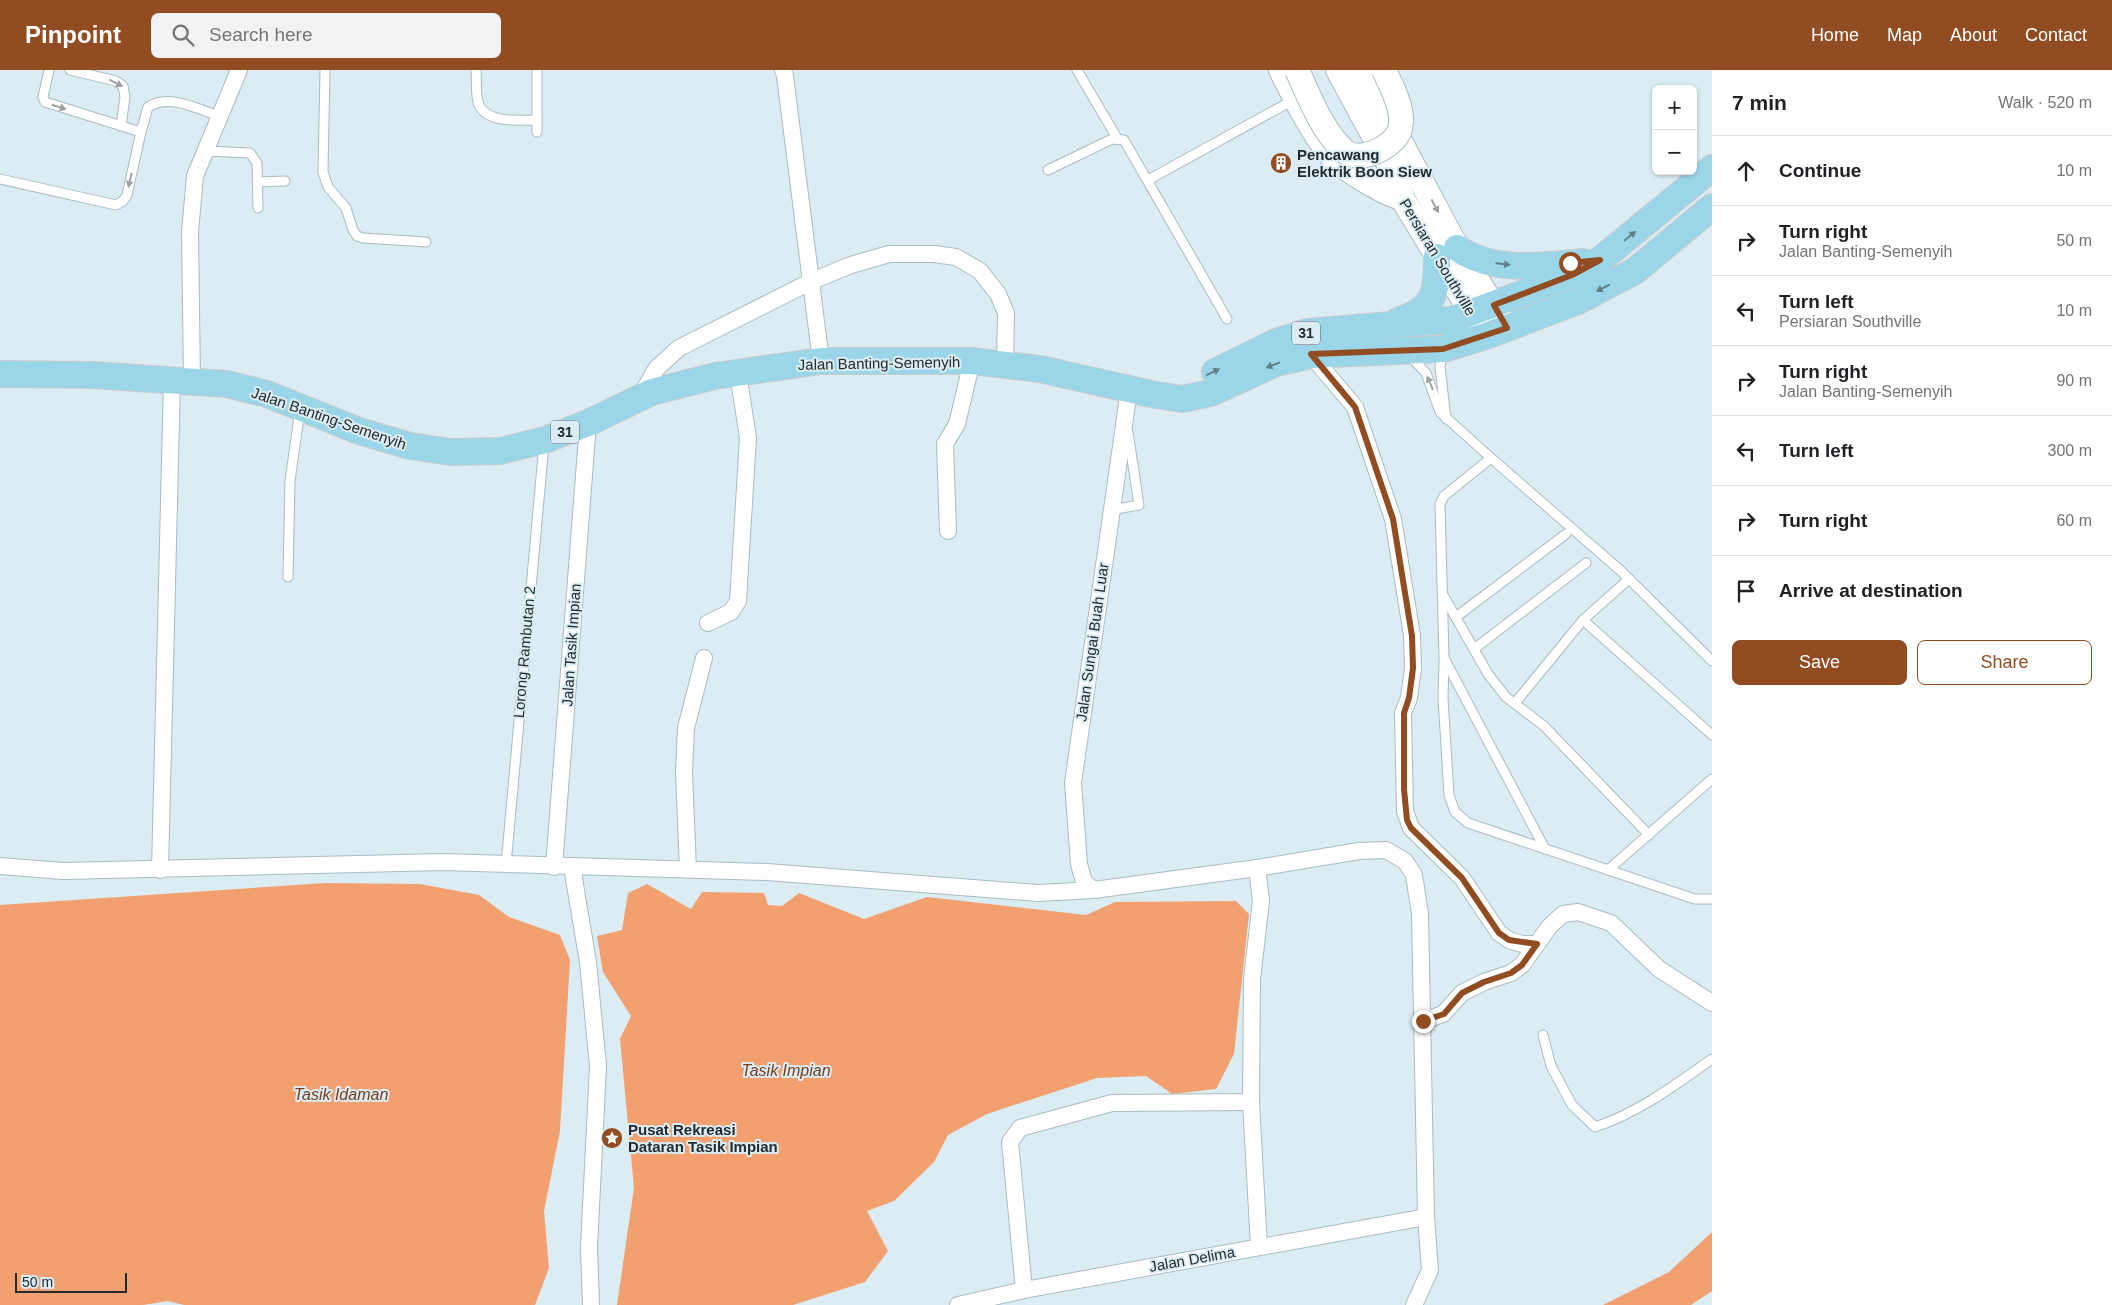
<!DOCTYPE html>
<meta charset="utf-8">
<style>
body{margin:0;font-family:Arial,sans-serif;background:#f2f2f2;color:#202124}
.controls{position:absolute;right:15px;top:15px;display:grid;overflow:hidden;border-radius:8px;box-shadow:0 1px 4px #0004}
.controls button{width:45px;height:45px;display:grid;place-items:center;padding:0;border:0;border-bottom:1px solid #e0e0e0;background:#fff;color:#202124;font:25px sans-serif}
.scale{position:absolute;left:15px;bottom:12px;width:112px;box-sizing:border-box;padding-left:5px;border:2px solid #242b2d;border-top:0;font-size:14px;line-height:18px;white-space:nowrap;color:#242b2d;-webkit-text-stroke:4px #dbedf3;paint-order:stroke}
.stop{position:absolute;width:15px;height:15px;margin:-11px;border:4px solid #914c21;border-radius:50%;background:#fff}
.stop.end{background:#914c21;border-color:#fff;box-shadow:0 1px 5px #0008}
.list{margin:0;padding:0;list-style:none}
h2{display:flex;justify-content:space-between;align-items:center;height:65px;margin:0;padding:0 20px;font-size:21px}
h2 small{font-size:16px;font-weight:400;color:#757577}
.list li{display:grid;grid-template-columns:32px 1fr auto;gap:15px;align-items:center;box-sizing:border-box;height:70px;padding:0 20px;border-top:1px solid #e0e0e0}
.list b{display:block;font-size:19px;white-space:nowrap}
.list p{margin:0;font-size:16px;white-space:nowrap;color:#757577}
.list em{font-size:16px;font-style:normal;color:#757577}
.actions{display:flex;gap:10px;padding:15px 20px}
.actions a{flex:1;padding:11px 0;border:1px solid #914c21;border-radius:8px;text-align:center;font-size:18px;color:#914c21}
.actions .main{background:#914c21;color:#fff}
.icon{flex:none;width:28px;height:28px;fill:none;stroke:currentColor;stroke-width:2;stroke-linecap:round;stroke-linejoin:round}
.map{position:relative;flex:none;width:1712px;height:1235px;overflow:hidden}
header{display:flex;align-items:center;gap:30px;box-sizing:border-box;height:70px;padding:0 25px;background:#914c21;color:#fff}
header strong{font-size:24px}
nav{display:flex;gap:28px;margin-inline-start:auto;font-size:18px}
.search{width:350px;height:45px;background:#f2f2f2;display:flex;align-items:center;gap:12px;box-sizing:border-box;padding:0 18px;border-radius:8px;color:#757577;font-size:19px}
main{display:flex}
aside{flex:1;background:#fff}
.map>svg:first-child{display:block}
</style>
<header>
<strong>Pinpoint</strong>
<div class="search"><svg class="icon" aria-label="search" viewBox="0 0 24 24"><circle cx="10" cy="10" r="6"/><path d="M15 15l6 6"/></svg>Search here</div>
<nav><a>Home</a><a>Map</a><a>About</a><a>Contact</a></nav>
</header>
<main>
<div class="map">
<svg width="1712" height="1235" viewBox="0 0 1712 1235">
<rect width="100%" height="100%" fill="#dbedf3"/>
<!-- water -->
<g fill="#f3a071">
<polygon points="326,813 420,814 479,825 509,847 560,865 570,890 560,1061 544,1141 549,1198 535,1235 184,1235 168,1231 143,1235 0,1235 0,835"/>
<polygon points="647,814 691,839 702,822 764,823 768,835 782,836 799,823 864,849 927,827 1086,845 1115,832 1236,831 1249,844 1234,984 1216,1019 1172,1024 1146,1006 1097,1008 987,1044 948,1065 934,1092 894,1131 867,1141 888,1181 865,1212 793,1235 617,1235 634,1118 620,969 631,946 603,902 597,866 622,860 628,823"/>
<polygon points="1712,1162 1712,1221 1691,1235 1603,1235 1669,1202"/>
</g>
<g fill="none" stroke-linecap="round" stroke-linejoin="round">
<!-- lane casing -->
<g stroke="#aabbc1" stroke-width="11">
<g id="lane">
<path d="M 49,0 L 43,27 L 45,32 L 141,62 L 148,37 C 169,23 197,39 219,46"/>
<polyline points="70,0 116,11 123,16 125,27 121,56"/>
<polyline points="325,0 323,102 328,117 346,138 353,160 357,166 363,168 426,172"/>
<path d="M 476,0 C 477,10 475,26 479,35 C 488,54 521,50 537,50"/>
<polyline points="1077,0 1117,68"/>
<polyline points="537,62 537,0"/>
<polyline points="205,81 250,83 257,93 258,138"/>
<polyline points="1048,100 1112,69 1124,70 1227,249"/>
<polyline points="0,109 116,135 123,131 127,125 141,62"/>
<polyline points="1148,110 1295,29"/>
<polyline points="258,112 285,111"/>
<polyline points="1443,280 1440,297 1446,349"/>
<polyline points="1409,285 1426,303 1440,342 1491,388 1444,426 1440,434 1444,588 1545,779"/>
<polyline points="1491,388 1621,501 1712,591"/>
<polyline points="1110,440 1139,435 1128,362"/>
<polyline points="288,507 290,411 300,340"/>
<polyline points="1443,525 1488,604 1506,627 1544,656 1649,765"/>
<polyline points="1456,547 1566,464"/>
<polyline points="1583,550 1712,665"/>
<polyline points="1474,579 1586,493"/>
<polyline points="1444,591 1443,628 1449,725 1455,742 1468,753 1695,829 1712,829"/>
<polyline points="1515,633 1583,550 1629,509"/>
<polyline points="506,795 544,374"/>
<polyline points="1608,800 1712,709"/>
<path d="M 1543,965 L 1551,996 L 1572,1035 L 1595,1057 C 1638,1043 1675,1015 1712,989"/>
</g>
</g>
<!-- street casing -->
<g stroke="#aabbc1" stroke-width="18">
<g id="street">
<polyline points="783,0 785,6 821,291"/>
<polyline points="1311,285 1355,337 1393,449 1412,565 1413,598 1409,628 1403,643 1405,741 1411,758 1462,808 1499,863 1509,870 1522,874 1537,874"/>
<polyline points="192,311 190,162 195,106 239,0"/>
<polyline points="640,327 656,299 679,278 812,211 851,195 889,184 934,184 956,187 980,201 998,224 1006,243 1005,295"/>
<polyline points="948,461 945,374 957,354 972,291"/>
<polyline points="708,553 731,542 738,531 748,368 738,303"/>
<polyline points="0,796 63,801 442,792 767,802 1038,823 1094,820 1257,798 1359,781 1386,780 1405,791 1414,805 1420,844 1426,1147 1430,1200 1414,1235"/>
<polyline points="554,797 588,353"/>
<polyline points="572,797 588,892 598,996 589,1177 591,1235"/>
<polyline points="1257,798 1261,831 1252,909 1251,1032 1259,1177"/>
<polyline points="160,800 172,310"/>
<polyline points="688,800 684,702 686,658 704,588"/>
<polyline points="1094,820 1084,812 1079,794 1073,713 1129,320"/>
<polyline points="1423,951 1443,944 1462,923 1484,912 1511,903 1522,895 1549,857 1563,844 1578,842 1611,853 1659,899 1712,933"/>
<polyline points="1024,1220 1010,1072 1020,1058 1112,1033 1251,1032"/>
<polyline points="958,1235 1024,1220 1426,1147"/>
</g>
</g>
<!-- secondary casing -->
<g stroke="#aabbc1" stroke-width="26">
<g id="secondary">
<path d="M 1281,0 C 1295,28 1310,59 1330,84 C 1341,98 1385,124 1402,128"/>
<polyline points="1338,0 1396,107 1402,128 1481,258"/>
<polyline points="1362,0 1457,178 1507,258"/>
</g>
</g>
<!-- primary casing -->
<g stroke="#cacccd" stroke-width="28">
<g id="primary">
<path d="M 1457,178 C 1493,203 1542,196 1583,192"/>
<path d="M 1398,251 C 1435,239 1437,223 1437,187"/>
<polyline points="1215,302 1276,272 1307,262 1451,250 1572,205 1600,190 1712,98"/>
<polyline points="0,304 92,305 227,314 267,324 359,361 410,376 451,382 500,381 545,370 588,353 652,322 715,306 821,291 972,291 1040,299 1151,324 1182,329 1211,323 1276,293 1311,285 1443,279 1486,266 1578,231 1635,201 1712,137"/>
</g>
</g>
<!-- lane -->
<use href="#lane" stroke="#fff" stroke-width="9"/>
<!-- street -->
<use href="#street" stroke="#fff" stroke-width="16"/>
<!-- secondary -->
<use href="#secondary" stroke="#fff" stroke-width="24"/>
<!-- primary -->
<use href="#primary" stroke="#9ad6e8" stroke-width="26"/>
<!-- secondary-bridge casing -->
<g stroke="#aabbc1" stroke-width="26" stroke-linecap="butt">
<path id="secondary-bridge" d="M 1297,0 C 1309,26 1321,59 1343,80 C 1358,94 1391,79 1399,62 C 1401,59 1401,51 1401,47 C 1400,31 1390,14 1384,0"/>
</g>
<!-- secondary-bridge -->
<use href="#secondary-bridge" stroke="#fff" stroke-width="24"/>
</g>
<!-- one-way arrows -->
<defs><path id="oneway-solid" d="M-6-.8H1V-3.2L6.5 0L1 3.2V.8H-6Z" transform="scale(1.25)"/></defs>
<g fill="#9ca0a0">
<use href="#oneway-solid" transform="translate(116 13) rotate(27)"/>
<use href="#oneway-solid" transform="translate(59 37) rotate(17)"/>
<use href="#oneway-solid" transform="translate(130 110) rotate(103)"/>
<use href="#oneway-solid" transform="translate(1435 136) rotate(62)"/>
<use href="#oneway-solid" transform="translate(1430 313) rotate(-113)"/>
</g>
<g fill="#5f808a">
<use href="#oneway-solid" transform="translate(1630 166) rotate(-39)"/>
<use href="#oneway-solid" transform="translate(1503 194) rotate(7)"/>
<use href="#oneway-solid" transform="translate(1603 218) rotate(153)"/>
<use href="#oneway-solid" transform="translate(1273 295) rotate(159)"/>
<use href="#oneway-solid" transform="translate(1213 302) rotate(-26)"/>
</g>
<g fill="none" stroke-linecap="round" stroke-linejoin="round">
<!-- route -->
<polyline stroke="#914c21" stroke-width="6" points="1423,951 1444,944 1462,923 1484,912 1511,903 1522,895 1537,874 1509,870 1499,863 1462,808 1411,758 1407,750 1404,719 1404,643 1409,628 1413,598 1412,566 1393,449 1355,337 1311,284 1443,279 1507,258 1494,235 1572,205 1600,190 1570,193"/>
</g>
<!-- icons -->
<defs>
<g id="building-disc" transform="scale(1.125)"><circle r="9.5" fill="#914c21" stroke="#dbedf3"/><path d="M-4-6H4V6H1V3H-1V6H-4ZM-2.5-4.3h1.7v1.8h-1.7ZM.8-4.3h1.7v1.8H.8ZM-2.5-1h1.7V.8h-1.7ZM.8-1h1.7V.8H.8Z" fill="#fff"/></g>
<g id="sight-disc" transform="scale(1.125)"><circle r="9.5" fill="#914c21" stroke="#dbedf3"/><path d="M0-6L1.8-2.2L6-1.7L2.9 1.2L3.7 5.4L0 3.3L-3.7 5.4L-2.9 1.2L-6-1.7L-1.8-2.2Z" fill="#fff"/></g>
</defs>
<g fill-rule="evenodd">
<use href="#building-disc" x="1281" y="93"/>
<use href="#sight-disc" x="612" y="1068"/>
</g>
<g text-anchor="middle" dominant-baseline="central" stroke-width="4" stroke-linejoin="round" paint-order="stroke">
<!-- shield labels -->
<g fill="#dbedf3" stroke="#5b6568" stroke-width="1">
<rect x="1292" y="251.5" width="28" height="23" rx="4"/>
<rect x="551" y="350.5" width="28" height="23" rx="4"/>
</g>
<g font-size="14" font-weight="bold" fill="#242b2d">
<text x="1306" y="263">31</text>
<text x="565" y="362">31</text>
</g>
<!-- poi labels -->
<g font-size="15" font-weight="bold" fill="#242b2d" stroke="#dbedf3" text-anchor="start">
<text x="1297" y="84">Pencawang<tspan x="1297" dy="17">Elektrik Boon Siew</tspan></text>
<text x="628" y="1059">Pusat Rekreasi<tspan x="628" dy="17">Dataran Tasik Impian</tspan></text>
</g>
<!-- street labels -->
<g font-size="15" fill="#242b2d" stroke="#dbedf3">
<text transform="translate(1438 187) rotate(59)">Persiaran Southville</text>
<text transform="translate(879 293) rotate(-1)">Jalan Banting-Semenyih</text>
<text transform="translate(329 348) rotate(19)">Jalan Banting-Semenyih</text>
<text transform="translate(1092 572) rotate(-82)">Jalan Sungai Buah Luar</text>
<text transform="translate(571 575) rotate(-86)">Jalan Tasik Impian</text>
<text transform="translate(524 582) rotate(-85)">Lorong Rambutan 2</text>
<text transform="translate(1192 1189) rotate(-10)">Jalan Delima</text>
</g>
<!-- water labels -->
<g font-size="16" font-style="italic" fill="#743e1d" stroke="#dbedf3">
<text x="786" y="1000">Tasik Impian</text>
<text x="341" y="1024">Tasik Idaman</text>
</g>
</g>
</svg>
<div class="controls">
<button>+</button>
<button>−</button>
</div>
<div class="scale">50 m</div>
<div class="stop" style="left:1570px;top:193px"></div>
<div class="stop end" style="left:1423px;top:951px"></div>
</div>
<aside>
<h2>7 min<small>Walk · 520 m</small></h2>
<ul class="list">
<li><svg class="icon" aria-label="ahead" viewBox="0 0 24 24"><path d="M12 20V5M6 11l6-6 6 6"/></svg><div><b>Continue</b></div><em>10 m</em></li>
<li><svg class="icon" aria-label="right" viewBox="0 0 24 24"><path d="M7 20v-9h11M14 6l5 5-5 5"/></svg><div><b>Turn right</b><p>Jalan Banting-Semenyih</p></div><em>50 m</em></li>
<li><svg class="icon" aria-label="left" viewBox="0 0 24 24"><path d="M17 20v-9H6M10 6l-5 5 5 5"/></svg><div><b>Turn left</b><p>Persiaran Southville</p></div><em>10 m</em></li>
<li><svg class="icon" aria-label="right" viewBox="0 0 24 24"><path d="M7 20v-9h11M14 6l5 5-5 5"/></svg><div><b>Turn right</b><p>Jalan Banting-Semenyih</p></div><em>90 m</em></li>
<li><svg class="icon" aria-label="left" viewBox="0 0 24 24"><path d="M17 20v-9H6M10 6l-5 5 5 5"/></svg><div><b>Turn left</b></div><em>300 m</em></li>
<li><svg class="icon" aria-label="right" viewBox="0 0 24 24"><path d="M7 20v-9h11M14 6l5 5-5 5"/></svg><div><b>Turn right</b></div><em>60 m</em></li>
<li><svg class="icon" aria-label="arrive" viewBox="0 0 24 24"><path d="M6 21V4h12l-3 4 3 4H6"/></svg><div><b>Arrive at destination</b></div></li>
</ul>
<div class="actions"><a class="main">Save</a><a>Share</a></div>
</aside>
</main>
